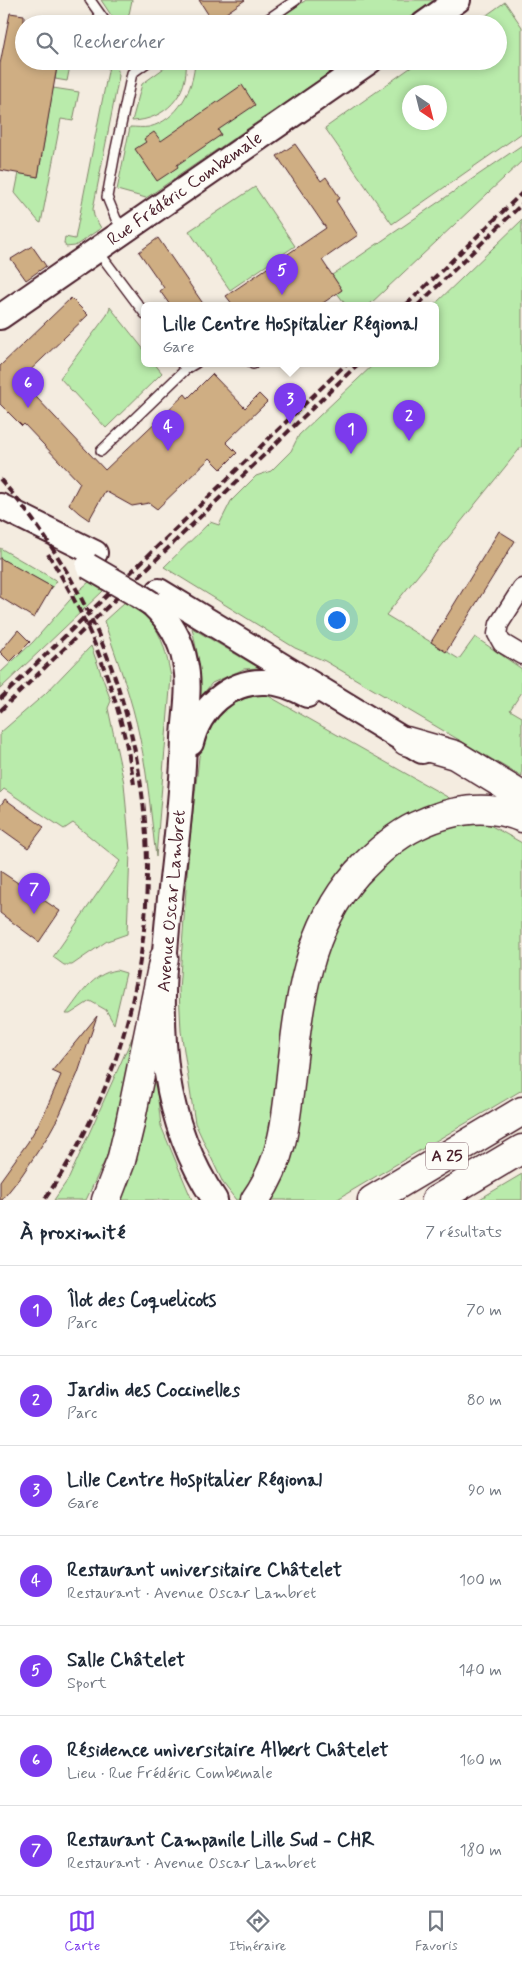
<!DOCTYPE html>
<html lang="fr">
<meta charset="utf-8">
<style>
body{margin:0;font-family:Mynerve,sans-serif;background:#f6f6f7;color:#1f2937}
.compass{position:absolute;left:402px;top:85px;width:45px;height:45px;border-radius:50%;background:#fff;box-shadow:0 2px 8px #0003;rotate:145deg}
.you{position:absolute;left:336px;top:619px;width:18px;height:18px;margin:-12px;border:4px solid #fff;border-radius:50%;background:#1a73e8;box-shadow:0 0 0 8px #1a73e833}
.badge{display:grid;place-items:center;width:32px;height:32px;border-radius:50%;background:#7c3aed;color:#fff;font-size:16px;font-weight:700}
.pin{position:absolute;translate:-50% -41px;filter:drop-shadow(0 1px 2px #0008)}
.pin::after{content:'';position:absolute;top:26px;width:18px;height:15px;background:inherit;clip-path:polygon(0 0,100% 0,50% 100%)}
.popup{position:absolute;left:141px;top:302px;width:298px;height:65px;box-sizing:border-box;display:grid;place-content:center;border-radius:8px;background:#fff;filter:drop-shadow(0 1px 4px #0005);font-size:16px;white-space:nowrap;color:#747a83}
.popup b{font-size:19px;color:#1f2937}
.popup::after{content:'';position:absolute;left:50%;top:100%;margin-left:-10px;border:10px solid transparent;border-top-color:#fff}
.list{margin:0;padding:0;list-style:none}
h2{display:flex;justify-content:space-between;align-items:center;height:65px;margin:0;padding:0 20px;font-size:21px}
h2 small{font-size:16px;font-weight:400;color:#747a83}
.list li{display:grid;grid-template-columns:32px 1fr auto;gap:15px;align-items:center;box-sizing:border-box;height:90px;padding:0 20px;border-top:1px solid #e0e1e3}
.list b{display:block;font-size:19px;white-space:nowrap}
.list p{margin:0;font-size:16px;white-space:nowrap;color:#747a83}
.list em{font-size:16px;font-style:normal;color:#747a83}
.icon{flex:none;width:28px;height:28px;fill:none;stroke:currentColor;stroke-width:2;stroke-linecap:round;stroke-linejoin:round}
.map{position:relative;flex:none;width:522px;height:1200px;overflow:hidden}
.search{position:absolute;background:#fff;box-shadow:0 2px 8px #0003;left:15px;right:15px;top:15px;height:55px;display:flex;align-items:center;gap:12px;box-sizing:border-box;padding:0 18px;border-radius:28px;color:#747a83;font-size:19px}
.sheet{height:695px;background:#fff}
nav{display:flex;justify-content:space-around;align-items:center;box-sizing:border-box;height:70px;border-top:1px solid #e0e1e3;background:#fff;font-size:14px;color:#747a83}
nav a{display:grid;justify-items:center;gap:2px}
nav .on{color:#7c3aed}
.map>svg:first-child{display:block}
</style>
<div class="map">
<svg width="522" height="1200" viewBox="0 0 522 1200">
<rect width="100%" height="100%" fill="#f4ece0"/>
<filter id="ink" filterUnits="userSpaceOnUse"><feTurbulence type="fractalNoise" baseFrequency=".02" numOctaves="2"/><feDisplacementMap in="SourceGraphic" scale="10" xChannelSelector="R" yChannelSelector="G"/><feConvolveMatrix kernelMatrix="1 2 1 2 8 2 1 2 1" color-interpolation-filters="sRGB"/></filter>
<g filter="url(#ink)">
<!-- green -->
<g fill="#b9ebab" stroke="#82856b" fill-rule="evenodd">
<polygon points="101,0 132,0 127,24 117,24"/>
<polygon points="306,0 434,0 400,24 271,24"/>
<path d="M 505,2 L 522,27 L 522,133 L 392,224 L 325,128 L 420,61 L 498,61 L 498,24 L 474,24 ZM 410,92 L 440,92 L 440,122 L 410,122 Z"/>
<polygon points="58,61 71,61 67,81 55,79"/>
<polygon points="110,61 116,61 119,76 93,209 94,216 101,228 75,246 66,247 64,243 65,237 75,239"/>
<path d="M 174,61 L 186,61 C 189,95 165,120 132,121 L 142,84 Z"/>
<path d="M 195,61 L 347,61 L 146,198 L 117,190 L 130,127 C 136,127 143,128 149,127 C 178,120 194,89 195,61 Z"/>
<polygon points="53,88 79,92 73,121 61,119 41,223 39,222 15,193 19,173 38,177"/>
<polygon points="522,145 522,161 369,305 346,305 337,293 342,290 332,275"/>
<polygon points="255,187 295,246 230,290 189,231"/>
<polygon points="522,220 522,446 386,615 459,659 475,637 522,669 522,692 510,710 522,717 522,777 325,661 295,648 164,567 210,522 219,525 231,501 256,476 271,471 291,451 299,435 375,363 435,363 434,305"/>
<polygon points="110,307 145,351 145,363 154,363 162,373 106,428 60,378 107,315"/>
<polygon points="0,548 57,581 51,589 50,586 0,559"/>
<polygon points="89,582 103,591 0,689 0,673 33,642 76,593"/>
<path d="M 125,602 C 131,606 139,610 145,615 C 162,631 167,656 171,677 L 156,857 C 151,817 148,777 140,739 C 132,698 117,660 104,621 Z"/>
<polygon points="192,628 259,668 244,669 212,683 198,700 199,662"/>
<polygon points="91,646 111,701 108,708 124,783 130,851 127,934 107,941 72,965 64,965 53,957 120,861 73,823 64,829 4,789 0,793 0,733 45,694"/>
<path d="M 265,694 L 451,799 C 432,805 412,811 395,823 C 382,832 371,846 360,858 C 351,866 341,875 333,884 C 302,920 289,980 283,1026 C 276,1085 279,1152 239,1200 L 236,1200 L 223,1183 L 195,1123 L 181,1031 L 179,990 L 189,847 L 199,757 L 204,734 L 215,717 L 226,706 L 241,699 Z"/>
<polygon points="479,819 522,843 522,1090 336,1200 267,1200 281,1180 294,1148 305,1079 306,1025 314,978 350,900 385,861 430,830"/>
<path d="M 116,970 L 126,973 L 114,1024 L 106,1010 L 90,1001 L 70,1014 L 66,1014 C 80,996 92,974 116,970 Z"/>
<polygon points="136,1029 108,1154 86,1200 54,1200 69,1178"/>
<polygon points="153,1056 161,1126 192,1200 120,1200 124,1191 144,1109"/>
<polygon points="522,1174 522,1200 478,1200"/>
</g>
<!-- building -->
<g fill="#cfae83" stroke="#4a1f2b">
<polygon points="199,0 245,0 213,22"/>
<polygon points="10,13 24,15 24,61 58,61 38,177 0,170 0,64"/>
<polygon points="242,85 255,105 218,130 221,135 177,165 178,167 157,181 135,149 146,142 144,139 154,132 161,141"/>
<polygon points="295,144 321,181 326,177 340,198 336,201 358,235 322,260 342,290 320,305 233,305 226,296 326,228 277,156"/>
<polygon points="158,238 204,305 170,305 160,291 164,288 139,252"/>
<polygon points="32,246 46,266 26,280 11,259"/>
<polygon points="71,298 88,315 20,380 105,470 185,394 188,398 212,374 245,408 259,394 267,402 226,442 237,453 221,469 210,458 157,509 149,503 132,506 105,491 89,520 79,513 69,504 80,483 24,424 22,426 0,404 0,366"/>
<polygon points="499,531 515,541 446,652 431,642"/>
<polygon points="0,558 52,587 34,618 0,597"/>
<polygon points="18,630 30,642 10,662 0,652"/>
<polygon points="5,799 44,827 28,848 0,828 0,806"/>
<polygon points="0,871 60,911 39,942 0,913"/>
<polygon points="97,1016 78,1073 60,1114 46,1139 22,1175 2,1200 0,1200 0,1181 28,1142 43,1116 61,1075 52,1071"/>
</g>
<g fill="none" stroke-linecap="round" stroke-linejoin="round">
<!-- lane casing -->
<g stroke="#4a1f2b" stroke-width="12">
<g id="lane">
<polyline points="90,0 107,24"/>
<polyline points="261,24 296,0"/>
<polyline points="124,230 116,219 107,197 115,153 132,73 149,61"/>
<polyline points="97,250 145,314"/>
<polyline points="252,363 253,364"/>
<polyline points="186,369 196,363"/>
<polyline points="101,451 186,369 181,363"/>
</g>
</g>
<!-- street casing -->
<g stroke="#4a1f2b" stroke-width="21">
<polyline id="street" points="522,588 499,624 497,634 502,643 522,655"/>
</g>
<!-- secondary casing -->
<g stroke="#4a1f2b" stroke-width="28">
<g id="secondary">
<polyline points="424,24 458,0"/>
<polyline points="0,317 370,61"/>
<polyline points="0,506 95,553"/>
<polyline points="159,591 422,751"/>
<path d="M 152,604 C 169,620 181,639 185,662 C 191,687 185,713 184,738 C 182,850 152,961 167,1074 C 174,1120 189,1161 215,1200"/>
<path d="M 191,743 C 199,709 229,680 266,682 C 281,682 294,688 307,695"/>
</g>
</g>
<!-- highway casing -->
<g stroke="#4a1f2b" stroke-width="31">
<g id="highway">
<polyline points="406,741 455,755 522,796"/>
<polyline points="106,1200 121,1161 129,1128 164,958"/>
<path d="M 255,1200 C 283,1160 286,1122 291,1075 C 299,1003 307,929 357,873 C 374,855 393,837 416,826 C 449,810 487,803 522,818"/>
<polyline points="372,1200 522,1111"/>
<polyline points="436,1200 522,1149"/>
</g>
</g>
<!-- lane -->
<use href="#lane" stroke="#fdfcf7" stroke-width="9"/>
<!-- street -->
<use href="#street" stroke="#fdfcf7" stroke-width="18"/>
<!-- secondary -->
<use href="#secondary" stroke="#fdfcf7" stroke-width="24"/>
<!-- highway -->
<use href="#highway" stroke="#fdfcf7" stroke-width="28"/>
<!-- rail -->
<g stroke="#4a1f2b" stroke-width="4" stroke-dasharray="8 4" stroke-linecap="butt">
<polyline points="406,305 522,193"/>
<polyline points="418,305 522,204"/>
<path d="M 0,479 C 176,679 198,980 44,1200"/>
<path d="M 48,554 C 92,624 121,701 134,784"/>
<polyline points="0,699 347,363"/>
<polyline points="0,711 359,363"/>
</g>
<!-- secondary-bridge casing -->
<g stroke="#4a1f2b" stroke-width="28" stroke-linecap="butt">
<polyline id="secondary-bridge" points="88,566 138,595 152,604"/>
</g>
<!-- secondary-bridge -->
<use href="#secondary-bridge" stroke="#fdfcf7" stroke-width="24"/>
</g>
</g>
<g text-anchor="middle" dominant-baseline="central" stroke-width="4" stroke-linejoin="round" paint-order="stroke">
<!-- shield labels -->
<rect fill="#fdfcf7" stroke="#806168" stroke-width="1" x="426" y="1142.5" width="42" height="27" rx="4"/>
<g font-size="16" font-weight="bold" fill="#4a1f2b">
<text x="447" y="1156">A 25</text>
</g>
<!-- street labels -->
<g font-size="18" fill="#4a1f2b" stroke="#fdfcf7">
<text transform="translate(185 189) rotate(-35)">Rue Frédéric Combemale</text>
<text transform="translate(172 901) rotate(-85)">Avenue Oscar Lambret</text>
</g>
</g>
</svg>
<svg class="compass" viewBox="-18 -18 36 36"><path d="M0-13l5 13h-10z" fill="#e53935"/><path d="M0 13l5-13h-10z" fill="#747a83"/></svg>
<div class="you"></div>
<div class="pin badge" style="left:351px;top:454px">1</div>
<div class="pin badge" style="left:409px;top:441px">2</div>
<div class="pin badge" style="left:290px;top:424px">3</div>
<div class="popup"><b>Lille Centre Hospitalier Régional</b>Gare</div>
<div class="pin badge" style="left:168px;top:451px">4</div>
<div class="pin badge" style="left:282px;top:295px">5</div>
<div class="pin badge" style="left:28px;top:408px">6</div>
<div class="pin badge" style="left:34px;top:914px">7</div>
<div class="search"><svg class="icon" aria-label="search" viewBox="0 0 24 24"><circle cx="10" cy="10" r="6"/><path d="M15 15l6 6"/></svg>Rechercher</div>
</div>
<section class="sheet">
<h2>À proximité<small>7 résultats</small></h2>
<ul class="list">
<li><span class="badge">1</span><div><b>Îlot des Coquelicots</b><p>Parc</p></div><em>70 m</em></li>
<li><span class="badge">2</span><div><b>Jardin des Coccinelles</b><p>Parc</p></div><em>80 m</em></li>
<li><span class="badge">3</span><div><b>Lille Centre Hospitalier Régional</b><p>Gare</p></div><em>90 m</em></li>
<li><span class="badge">4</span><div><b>Restaurant universitaire Châtelet</b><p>Restaurant · Avenue Oscar Lambret</p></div><em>100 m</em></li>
<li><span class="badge">5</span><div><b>Salle Châtelet</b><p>Sport</p></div><em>140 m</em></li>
<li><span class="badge">6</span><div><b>Résidence universitaire Albert Châtelet</b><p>Lieu · Rue Frédéric Combemale</p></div><em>160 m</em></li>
<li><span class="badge">7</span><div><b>Restaurant Campanile Lille Sud - CHR</b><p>Restaurant · Avenue Oscar Lambret</p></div><em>180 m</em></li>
</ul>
</section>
<nav>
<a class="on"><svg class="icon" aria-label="map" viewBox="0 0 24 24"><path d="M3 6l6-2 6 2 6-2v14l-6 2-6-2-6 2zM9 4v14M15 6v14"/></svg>Carte</a>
<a><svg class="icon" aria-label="directions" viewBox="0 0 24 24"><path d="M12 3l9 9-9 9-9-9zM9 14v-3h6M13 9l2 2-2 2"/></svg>Itinéraire</a>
<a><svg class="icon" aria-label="saved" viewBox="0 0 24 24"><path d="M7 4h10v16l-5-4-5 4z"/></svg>Favoris</a>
</nav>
